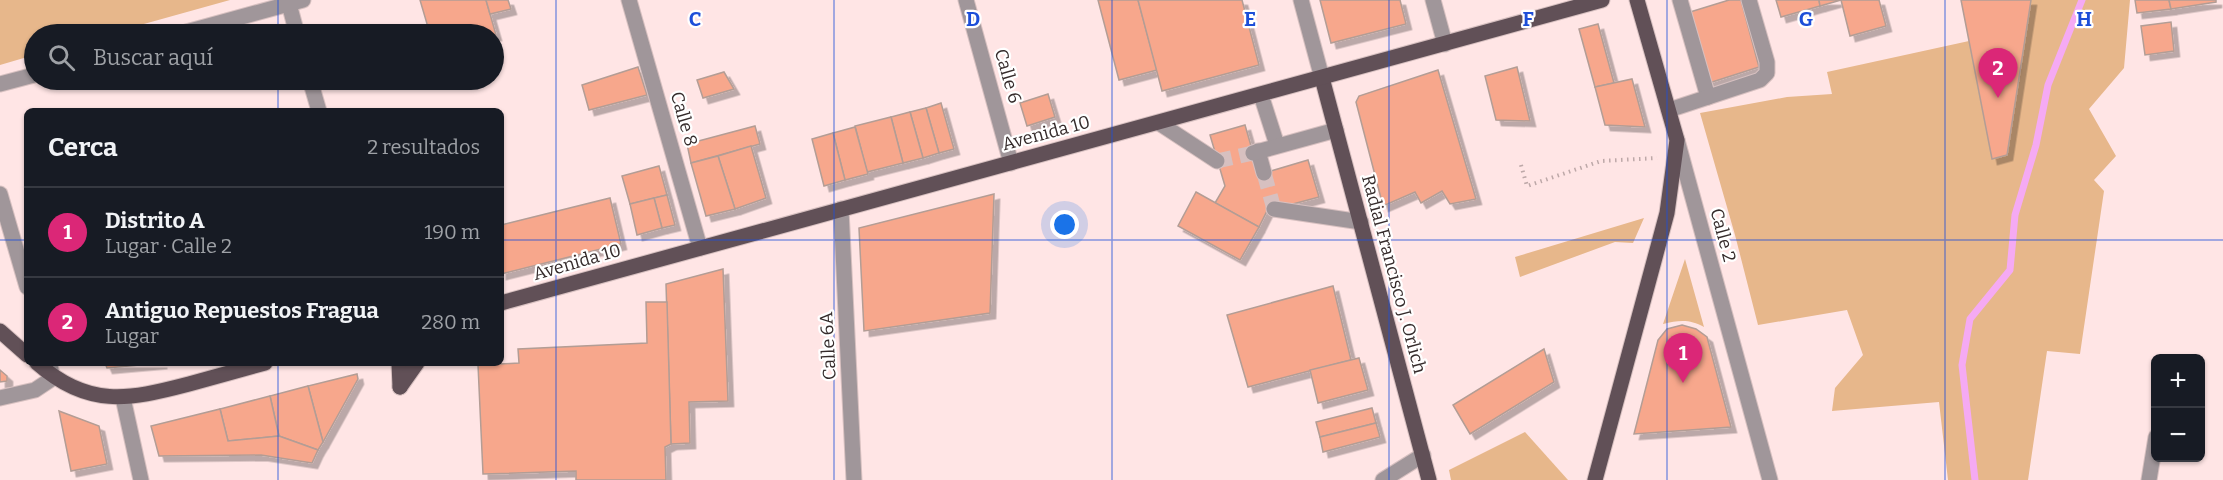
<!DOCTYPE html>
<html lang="es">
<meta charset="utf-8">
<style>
body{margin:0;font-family:Bitter,serif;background:#242831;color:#f1f3f6}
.controls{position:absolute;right:18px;bottom:18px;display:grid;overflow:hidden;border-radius:9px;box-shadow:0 2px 4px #0004}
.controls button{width:54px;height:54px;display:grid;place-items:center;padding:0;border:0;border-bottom:2px solid #363941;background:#171b24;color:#f1f3f6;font:30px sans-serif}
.you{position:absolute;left:1065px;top:225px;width:21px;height:21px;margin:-15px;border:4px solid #fff;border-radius:50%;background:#1a73e8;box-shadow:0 0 0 9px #1a73e833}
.badge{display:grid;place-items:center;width:39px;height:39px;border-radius:50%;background:#db2777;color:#fff;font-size:20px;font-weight:700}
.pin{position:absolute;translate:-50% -50px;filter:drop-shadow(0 2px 3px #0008)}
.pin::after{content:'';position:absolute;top:32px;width:21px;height:18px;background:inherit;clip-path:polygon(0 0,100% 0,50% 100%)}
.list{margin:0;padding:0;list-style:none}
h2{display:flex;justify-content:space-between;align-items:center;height:78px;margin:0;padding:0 24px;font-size:26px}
h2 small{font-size:20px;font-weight:400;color:#9ea1a6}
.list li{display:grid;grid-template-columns:39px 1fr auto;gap:18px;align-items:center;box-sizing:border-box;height:90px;padding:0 24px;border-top:2px solid #363941}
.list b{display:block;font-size:22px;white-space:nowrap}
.list p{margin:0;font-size:20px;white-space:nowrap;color:#9ea1a6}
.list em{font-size:20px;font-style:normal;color:#9ea1a6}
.icon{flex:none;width:33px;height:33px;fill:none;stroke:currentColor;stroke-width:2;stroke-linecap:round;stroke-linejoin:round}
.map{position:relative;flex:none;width:2223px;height:480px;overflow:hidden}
.search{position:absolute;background:#171b24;box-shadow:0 2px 4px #0004;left:24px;top:24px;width:480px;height:66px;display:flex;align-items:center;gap:15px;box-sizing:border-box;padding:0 21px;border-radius:33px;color:#9ea1a6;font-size:22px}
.panel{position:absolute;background:#171b24;box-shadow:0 2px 4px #0004;left:24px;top:108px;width:480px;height:258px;border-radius:9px}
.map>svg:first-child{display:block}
</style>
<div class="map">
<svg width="2223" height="480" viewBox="0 0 2223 480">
<defs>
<filter id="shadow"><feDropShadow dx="5.5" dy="5.5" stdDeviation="0" flood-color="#0004"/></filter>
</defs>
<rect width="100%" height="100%" fill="#ffe5e5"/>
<!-- green -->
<g fill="#e7b78b">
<polygon points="0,0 230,0 108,34 34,34 34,55 0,65"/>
<polygon points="2031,0 2130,0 2124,68 2089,109 2116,156 2094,180 2104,191 2080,354 2047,351 2028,480 1948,480 1939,402 1832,411 1835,388 1863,355 1847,310 1758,325 1735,235 1700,113 1787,97 1832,94 1827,72 1969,41 1992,159 2007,155"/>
<polygon points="1644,218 1633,243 1615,242 1520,277 1515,257"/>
<path d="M 1685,259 L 1704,327 C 1690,319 1679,320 1663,324 Z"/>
<polygon points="1525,432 1568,480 1451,480 1449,470"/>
</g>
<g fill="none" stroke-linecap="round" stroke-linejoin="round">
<!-- stream -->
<polyline stroke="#f5aaf3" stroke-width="7" points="1975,480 1962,365 1970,319 2010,270 2015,215 2036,145 2048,85 2082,0"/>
</g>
<!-- building -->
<g fill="#f7a78c" stroke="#b39d95" stroke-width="1.5" filter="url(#shadow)">
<polygon points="420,0 486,0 496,35 430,34"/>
<polygon points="486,0 508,0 511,9 490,14"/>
<polygon points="1098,0 1138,0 1157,70 1119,80"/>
<polygon points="1138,0 1242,0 1259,65 1162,91"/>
<polygon points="1320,0 1400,0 1406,24 1331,43"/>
<polygon points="1729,0 1741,0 1759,67 1709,83 1690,12"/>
<polygon points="1776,0 1819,0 1820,6 1781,17"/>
<polygon points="1819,0 1841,0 1820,6"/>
<polygon points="1841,0 1879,0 1886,26 1850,36"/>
<polygon points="1961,0 2031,0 2007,155 1992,159"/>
<polygon points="2135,0 2169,0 2171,9 2137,13"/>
<polygon points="2169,0 2216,0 2216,2 2171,9"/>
<polygon points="2171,22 2174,51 2145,55 2141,26"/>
<polygon points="1598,24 1614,83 1595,87 1579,29"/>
<polygon points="638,67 647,95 589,110 582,85"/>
<polygon points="1517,67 1530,121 1496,120 1485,76"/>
<polygon points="1438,70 1476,199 1450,204 1442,191 1421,203 1415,192 1383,206 1356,102 1359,96"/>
<polygon points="724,72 734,89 703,98 697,80"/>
<polygon points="1632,79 1645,127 1605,125 1595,87"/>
<polygon points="1048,94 1055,117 1027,126 1020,103"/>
<polygon points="941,103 954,149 939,153 926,108"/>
<polygon points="926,108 939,153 923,158 910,112"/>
<polygon points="910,112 923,158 903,163 891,117"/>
<polygon points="891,117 903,163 867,172 855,126"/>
<polygon points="1245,125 1253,153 1264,173 1308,160 1319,197 1267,211 1259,227 1215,203 1225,186 1210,135"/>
<polygon points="755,126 760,144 691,163 687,144"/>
<polygon points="855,127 868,174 845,180 833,133"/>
<polygon points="833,133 845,180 824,186 812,139"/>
<polygon points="751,146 766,198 735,209 718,156"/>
<polygon points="718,156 735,209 706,216 691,163"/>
<polygon points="659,166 667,195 630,204 622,176"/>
<polygon points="1196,192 1259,227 1240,260 1178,226"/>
<polygon points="994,194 990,313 864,331 859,228"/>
<polygon points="667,195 675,225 662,228 654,198"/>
<polygon points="610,198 621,244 501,274 501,225"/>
<polygon points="654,198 662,228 637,235 630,204"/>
<polygon points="723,269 728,401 689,402 690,443 671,444 666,284"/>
<polygon points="1333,286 1351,360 1248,387 1227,315"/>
<polygon points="646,302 667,302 671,444 665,447 666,480 576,480 576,471 483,474 478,365 519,363 518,349 647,343"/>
<polygon points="1682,325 1696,329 1707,337 1731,427 1634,434 1658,340 1667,329"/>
<polygon points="1544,349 1554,382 1470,434 1453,405"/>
<polygon points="1359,358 1368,390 1318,403 1310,370"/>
<polygon points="105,363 162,363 107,368"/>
<polygon points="0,370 7,376 7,381 0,382"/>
<polygon points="357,374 358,379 323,442 308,386"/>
<polygon points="308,386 323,442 318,450 279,436 270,396"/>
<polygon points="270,396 279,436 228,441 220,409"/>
<polygon points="1372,408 1376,423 1320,437 1316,422"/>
<polygon points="220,409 228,441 279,436 318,450 312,463 261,455 159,456 151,426"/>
<polygon points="59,411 99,426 107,464 71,471"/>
<polygon points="1376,423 1380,437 1323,452 1320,437"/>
</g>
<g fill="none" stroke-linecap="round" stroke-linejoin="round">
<!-- minor-tunnel -->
<g stroke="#d7c0c0" stroke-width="15" stroke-dasharray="15 8" stroke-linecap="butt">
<polyline points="1217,161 1253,153"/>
<polyline points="1264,173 1274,209"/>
</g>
<!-- minor casing -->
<g stroke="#d7c0c0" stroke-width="17">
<g id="minor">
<polyline points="288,0 297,34"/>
<polyline points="629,0 700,248"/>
<polyline points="966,0 1011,163"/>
<polyline points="1301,0 1322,78"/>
<polyline points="1433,0 1445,44"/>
<polyline points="1680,0 1708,97"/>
<polyline points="179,34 303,0"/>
<polyline points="310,80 319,111"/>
<polyline points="0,84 34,75"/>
<polyline points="1261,95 1277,145"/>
<polyline points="1669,110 1760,80 1767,73 1767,62 1749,0"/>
<polyline points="1159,123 1217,161"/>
<polyline points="1677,140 1770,480"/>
<polyline points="1258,151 1264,173"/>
<polyline points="1253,153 1336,130"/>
<polyline points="0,194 27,287"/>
<polyline points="841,209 854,480"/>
<polyline points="1274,209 1361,222"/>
<polyline points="0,398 35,390 53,378 50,366"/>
<polyline points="123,398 141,480"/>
<polyline points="1383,480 1423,455"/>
<polyline points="2149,480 2156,437"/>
</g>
</g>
<!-- major casing -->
<g stroke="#d7c0c0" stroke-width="17">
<g id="major">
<polyline points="1322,78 1429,480"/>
<polyline points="501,303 1602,0"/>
<polyline points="0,331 27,355"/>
<path d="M 37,363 C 88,408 128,400 189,384 C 214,377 240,370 265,363"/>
<polyline points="399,363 400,387"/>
<polyline points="400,387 417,363"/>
<polyline points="1595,480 1667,213 1677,140 1637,0"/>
</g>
</g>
<!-- path -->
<polyline stroke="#bda8a8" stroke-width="4" stroke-dasharray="1.5 4.5" stroke-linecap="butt" points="1521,165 1527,186 1601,161 1657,158"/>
<!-- minor -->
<use href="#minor" stroke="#a0969a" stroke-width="15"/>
<!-- major -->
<use href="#major" stroke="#615057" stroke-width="15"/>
</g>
<!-- grid -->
<path fill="none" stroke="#1d4ed8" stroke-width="1.5" stroke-opacity="0.55" d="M 278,0 L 278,34M 556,0 L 556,480M 834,0 L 834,480M 1112,0 L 1112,480M 1389,0 L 1389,480M 1667,0 L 1667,480M 1945,0 L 1945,480M 278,80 L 278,111M 0,240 L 27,240M 501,240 L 2223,240M 278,363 L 278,480"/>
<g text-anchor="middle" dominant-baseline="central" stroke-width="4.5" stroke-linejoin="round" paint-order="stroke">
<!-- street labels -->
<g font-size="18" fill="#352b2b" stroke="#fff">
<text transform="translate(1008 76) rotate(74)">Calle 6</text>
<text transform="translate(684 119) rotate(74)">Calle 8</text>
<text transform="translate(1046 133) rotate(-15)">Avenida 10</text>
<text transform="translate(1723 235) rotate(75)">Calle 2</text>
<text transform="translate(577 262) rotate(-16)">Avenida 10</text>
<text transform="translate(1394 274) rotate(75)">Radial Francisco J. Orlich</text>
<text transform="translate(828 346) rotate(-93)">Calle 6A</text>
</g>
</g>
<g font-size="20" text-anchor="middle" font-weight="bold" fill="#1d4ed8" stroke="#fff" stroke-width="4.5" stroke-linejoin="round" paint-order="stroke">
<text x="695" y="26">C</text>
<text x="973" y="26">D</text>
<text x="1250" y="26">E</text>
<text x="1528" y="26">F</text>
<text x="1806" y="26">G</text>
<text x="2084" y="26">H</text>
</g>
</svg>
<div class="controls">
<button>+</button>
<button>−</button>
</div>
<div class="you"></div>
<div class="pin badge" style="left:1683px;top:383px">1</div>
<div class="pin badge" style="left:1998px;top:98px">2</div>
<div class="search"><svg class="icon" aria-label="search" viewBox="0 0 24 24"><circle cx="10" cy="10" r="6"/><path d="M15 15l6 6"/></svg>Buscar aquí</div>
<section class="panel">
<h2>Cerca<small>2 resultados</small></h2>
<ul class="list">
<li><span class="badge">1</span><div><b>Distrito A</b><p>Lugar · Calle 2</p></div><em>190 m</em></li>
<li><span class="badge">2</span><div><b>Antiguo Repuestos Fragua</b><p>Lugar</p></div><em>280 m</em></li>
</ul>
</section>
</div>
